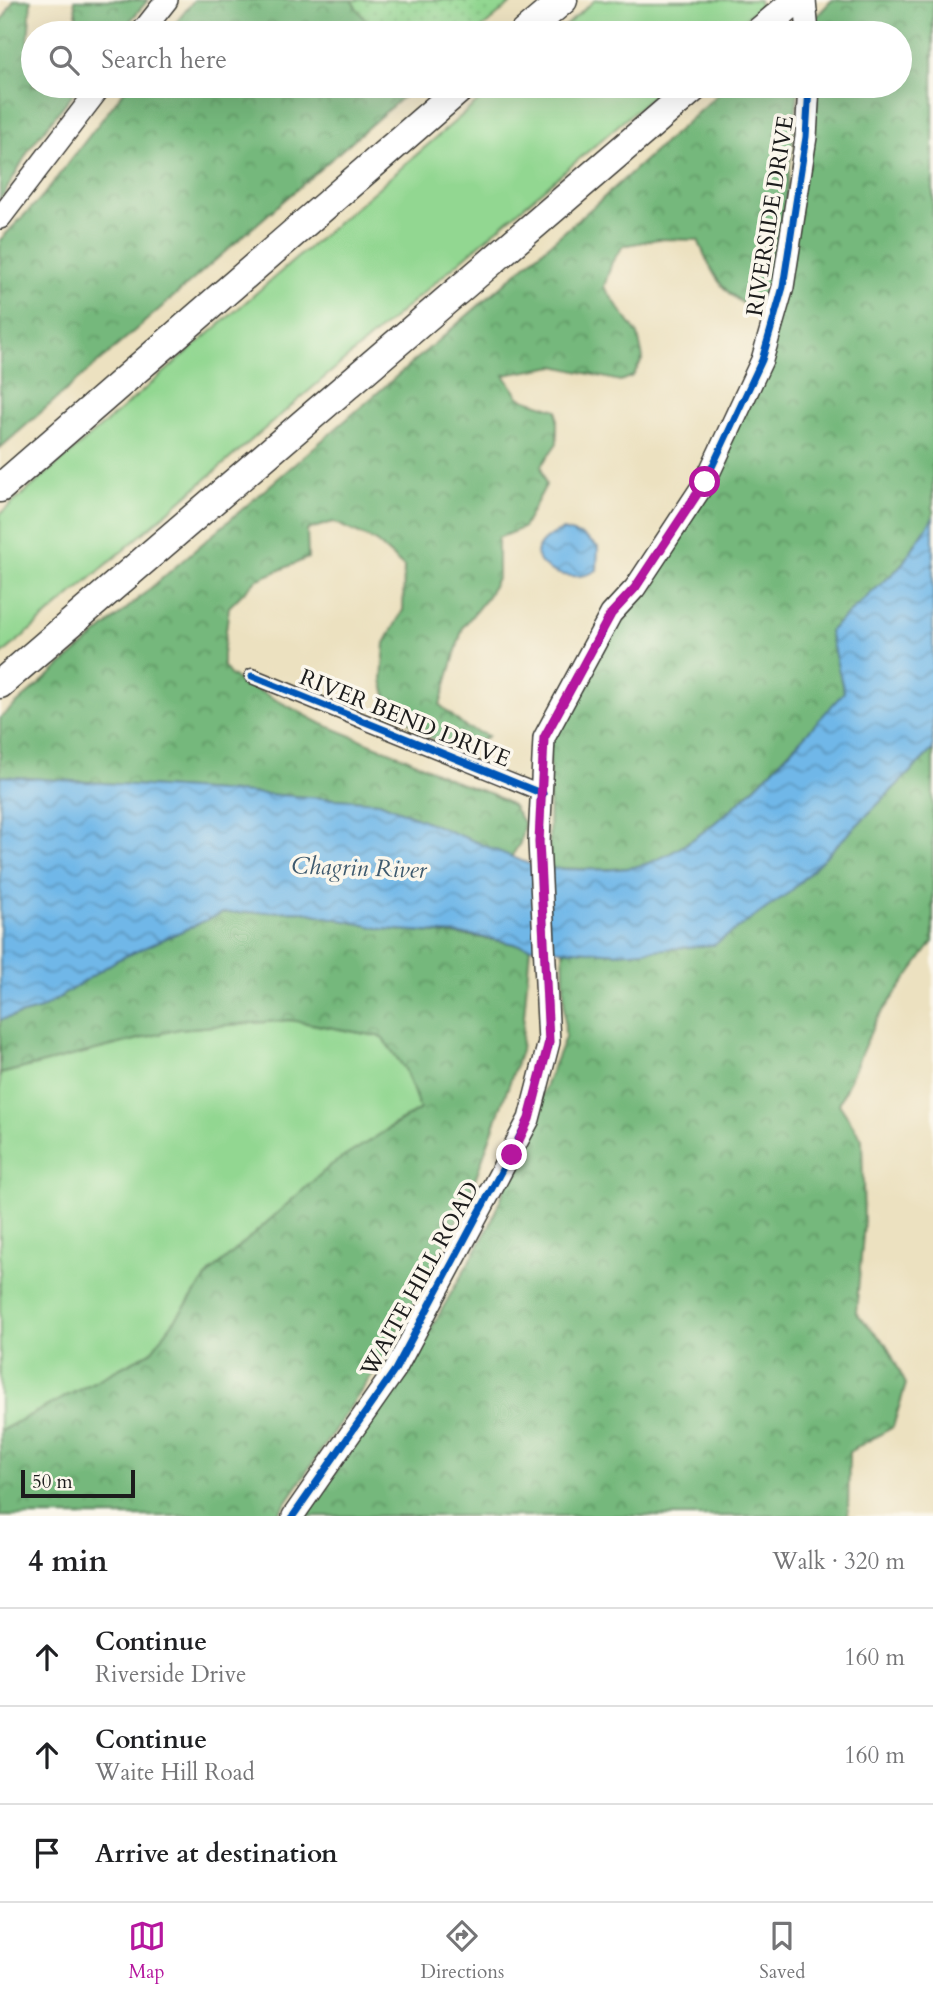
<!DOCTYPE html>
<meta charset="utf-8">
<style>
body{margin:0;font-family:Cardo,serif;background:#f2f2f2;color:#202124}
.scale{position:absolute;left:21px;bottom:18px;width:114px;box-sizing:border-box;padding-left:7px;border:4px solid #1c1c1c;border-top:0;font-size:19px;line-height:24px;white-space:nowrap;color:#1c1c1c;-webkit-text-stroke:5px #fbf7ec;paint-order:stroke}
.stop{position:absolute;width:21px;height:21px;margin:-16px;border:5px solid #b5179e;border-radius:50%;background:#fff}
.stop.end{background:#b5179e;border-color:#fff;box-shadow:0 2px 7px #0008}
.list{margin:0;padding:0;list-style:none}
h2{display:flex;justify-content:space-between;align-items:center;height:91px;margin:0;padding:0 28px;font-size:30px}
h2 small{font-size:23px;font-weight:400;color:#757577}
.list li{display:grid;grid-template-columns:46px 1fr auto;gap:21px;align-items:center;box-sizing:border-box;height:98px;padding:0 28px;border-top:2px solid #e0e0e0}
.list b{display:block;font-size:26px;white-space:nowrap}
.list p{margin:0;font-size:23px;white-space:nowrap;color:#757577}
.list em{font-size:23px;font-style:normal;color:#757577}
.icon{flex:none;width:38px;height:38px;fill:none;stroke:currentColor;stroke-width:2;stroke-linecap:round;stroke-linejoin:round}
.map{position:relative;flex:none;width:933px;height:1516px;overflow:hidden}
.search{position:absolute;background:#fff;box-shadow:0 7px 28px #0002;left:21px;right:21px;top:21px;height:77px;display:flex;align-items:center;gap:18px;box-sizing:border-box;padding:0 24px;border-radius:38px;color:#757577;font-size:26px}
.sheet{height:385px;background:#fff}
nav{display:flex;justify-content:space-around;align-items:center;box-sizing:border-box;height:98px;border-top:2px solid #e0e0e0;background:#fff;font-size:19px;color:#757577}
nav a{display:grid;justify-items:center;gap:4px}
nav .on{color:#b5179e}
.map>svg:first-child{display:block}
</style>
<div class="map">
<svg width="933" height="1516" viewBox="0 0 933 1516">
<defs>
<pattern id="forest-crowns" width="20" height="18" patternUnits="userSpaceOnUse" patternTransform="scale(1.75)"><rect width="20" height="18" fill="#75b87b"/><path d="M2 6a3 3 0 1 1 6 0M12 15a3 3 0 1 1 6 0" fill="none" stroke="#5f9564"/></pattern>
<pattern id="park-dots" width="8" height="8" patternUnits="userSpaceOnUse" patternTransform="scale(1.75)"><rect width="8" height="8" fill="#92d791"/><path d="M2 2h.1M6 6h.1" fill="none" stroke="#7db87c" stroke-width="1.8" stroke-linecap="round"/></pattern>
<pattern id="water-waves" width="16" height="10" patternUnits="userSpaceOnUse" patternTransform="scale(1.75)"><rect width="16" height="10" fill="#70b7e8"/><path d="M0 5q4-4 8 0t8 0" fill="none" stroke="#5b94bb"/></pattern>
</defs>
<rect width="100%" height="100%" fill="#fbf7ec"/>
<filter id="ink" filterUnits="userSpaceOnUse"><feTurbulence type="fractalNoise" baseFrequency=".0143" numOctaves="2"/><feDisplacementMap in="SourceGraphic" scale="14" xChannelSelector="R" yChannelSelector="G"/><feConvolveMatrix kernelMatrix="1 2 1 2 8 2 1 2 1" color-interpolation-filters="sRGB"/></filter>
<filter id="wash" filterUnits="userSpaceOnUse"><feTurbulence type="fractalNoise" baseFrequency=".00686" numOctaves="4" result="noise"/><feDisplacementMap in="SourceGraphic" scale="28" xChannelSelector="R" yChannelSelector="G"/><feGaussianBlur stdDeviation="1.57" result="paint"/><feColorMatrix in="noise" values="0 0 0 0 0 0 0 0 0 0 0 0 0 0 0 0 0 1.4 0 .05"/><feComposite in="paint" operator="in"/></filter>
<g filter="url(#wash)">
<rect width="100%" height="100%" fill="#ece1c0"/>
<!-- green -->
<g fill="#92d791" stroke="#577a56" stroke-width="2">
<polygon points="595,0 759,0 760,6 728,33 557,33"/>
<polygon points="496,86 664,86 0,656 0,514"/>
<polygon points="290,1020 382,1037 405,1069 420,1109 391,1126 210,1273 151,1352 0,1431 0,1074 179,1029"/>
</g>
<!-- forest -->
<g fill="url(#forest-crowns)" stroke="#486a4c" stroke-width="2">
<polygon points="14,0 31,0 27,58 33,56 33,86 79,86 30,148 0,201 0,24"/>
<polygon points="74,0 148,0 120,33 64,33 77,19"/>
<polygon points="194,0 351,0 375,33 168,33"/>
<path d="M 832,0 L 933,0 L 933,518 L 900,567 L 829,631 L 845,692 C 797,743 703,855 634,867 C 607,872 577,867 549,869 L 550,741 L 769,361 L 814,86 L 900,86 L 900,33 L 815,33 L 815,18 Z"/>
<polygon points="128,86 414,87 0,448 0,240 41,198"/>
<path d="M 727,86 L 799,86 L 780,252 L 764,316 C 721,292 717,284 698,240 L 658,239 L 623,246 L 612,262 L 604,287 L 638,335 L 643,358 L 633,376 L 620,381 L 555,366 L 504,375 L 520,398 L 557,410 L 557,443 L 541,466 L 546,485 L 523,528 L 498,538 L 498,576 L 488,596 L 463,627 L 440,705 L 465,727 L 488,736 L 470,748 L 434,740 L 389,707 L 382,680 L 385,643 L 403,610 L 404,567 L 375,541 L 333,522 L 307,530 L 308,558 L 256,580 L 229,607 L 223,654 L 223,665 L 231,676 L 322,724 L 406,758 L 459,783 L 492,794 L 512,805 L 524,824 L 520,843 L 511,857 L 379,802 L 0,776 L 0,718 L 601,200 Z"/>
<polygon points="933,749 933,942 875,1022 839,1104 862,1139 864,1224 856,1313 886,1344 906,1384 893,1427 849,1452 848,1516 303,1516 404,1376 490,1225 565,1037 563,949 619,953 790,892"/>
<polygon points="300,911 383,929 472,936 530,947 521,1051 468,1199 384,1357 277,1516 0,1516 0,1431 151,1352 210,1273 331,1165 420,1109 405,1069 382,1037 290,1020 179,1029 0,1074 0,1020 41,1009 117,960 222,913"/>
</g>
<!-- park -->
<polygon fill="url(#park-dots)" stroke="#577a56" stroke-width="2" points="351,0 515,0 476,33 375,33"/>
<!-- water -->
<g fill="url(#water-waves)" stroke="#466a82" stroke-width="2">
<path d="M 933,518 L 933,749 L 790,892 L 714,945 L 619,953 L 530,947 L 472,935 L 383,929 L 300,911 L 222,913 L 117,960 L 41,1009 L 0,1020 L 0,776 L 379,802 L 534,866 C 553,870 615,871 634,867 C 704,854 797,744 844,692 L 829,631 L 900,567 Z"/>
<path d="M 563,530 L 583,536 L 598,547 L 597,570 C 564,591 502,553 563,530 Z"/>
</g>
</g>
<g filter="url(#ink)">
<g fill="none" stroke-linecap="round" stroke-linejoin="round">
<!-- street casing -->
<g stroke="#3b3a35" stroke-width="17">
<polyline id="street" points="252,676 543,794"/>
</g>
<!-- secondary casing -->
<g stroke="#3b3a35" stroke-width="24">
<g id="secondary">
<polyline points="805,0 808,33"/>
<polyline points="141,33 167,0"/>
<polyline points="0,218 101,86"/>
<polyline points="293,1516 395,1370 529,1119 549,1042 539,842 544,738 611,614 635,588 705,482 762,360 783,287 806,137 809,86"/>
</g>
</g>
<!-- highway casing -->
<g stroke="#3b3a35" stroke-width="31">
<g id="highway">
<polyline points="524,33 563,0"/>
<polyline points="758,33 797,0"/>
<polyline points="0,488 463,86"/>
<polyline points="0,684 696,86"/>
</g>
</g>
<!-- street -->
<use href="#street" stroke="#fff" stroke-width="14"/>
<!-- secondary -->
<use href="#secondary" stroke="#fff" stroke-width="21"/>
<!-- highway -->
<use href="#highway" stroke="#fff" stroke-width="28"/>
<!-- cycleway casing -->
<g stroke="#fbf7ec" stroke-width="11">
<g id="cycleway">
<polyline points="252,676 543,794"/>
<polyline points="293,1516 395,1370 529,1119 549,1042 539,842 544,738 611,614 635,588 705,482 762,360 783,287 806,137 809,86"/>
</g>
</g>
<!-- cycleway -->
<use href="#cycleway" stroke="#0057b8" stroke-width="7"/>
</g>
</g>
<g fill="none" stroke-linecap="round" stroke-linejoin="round" filter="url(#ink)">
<!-- route -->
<polyline stroke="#b5179e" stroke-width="9" points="512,1155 529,1119 549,1042 539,842 544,738 611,614 635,588 705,482"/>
</g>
<g text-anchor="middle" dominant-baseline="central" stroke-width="7" stroke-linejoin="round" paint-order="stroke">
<!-- street labels -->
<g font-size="23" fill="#1c1c1c" stroke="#fbf7ec">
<text transform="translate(770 216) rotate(-81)">RIVERSIDE DRIVE</text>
<text transform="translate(405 718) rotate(22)">RIVER BEND DRIVE</text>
<text transform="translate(420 1279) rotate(-61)">WAITE HILL ROAD</text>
</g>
<!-- water labels -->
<g font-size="24" font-style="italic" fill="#3e5a6e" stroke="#fbf7ec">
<text transform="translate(359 868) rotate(2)">Chagrin River</text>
</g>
</g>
</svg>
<div class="scale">50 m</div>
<div class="stop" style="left:705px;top:482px"></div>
<div class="stop end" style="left:512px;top:1155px"></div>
<div class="search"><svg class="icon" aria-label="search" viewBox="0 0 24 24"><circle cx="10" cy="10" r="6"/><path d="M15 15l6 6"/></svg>Search here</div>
</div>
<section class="sheet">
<h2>4 min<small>Walk · 320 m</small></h2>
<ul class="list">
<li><svg class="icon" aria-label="ahead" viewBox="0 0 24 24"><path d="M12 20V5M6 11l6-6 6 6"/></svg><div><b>Continue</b><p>Riverside Drive</p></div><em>160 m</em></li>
<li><svg class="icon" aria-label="ahead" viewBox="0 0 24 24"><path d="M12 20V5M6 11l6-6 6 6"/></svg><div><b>Continue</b><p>Waite Hill Road</p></div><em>160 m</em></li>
<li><svg class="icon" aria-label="arrive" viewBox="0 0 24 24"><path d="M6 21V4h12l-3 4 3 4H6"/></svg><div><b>Arrive at destination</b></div></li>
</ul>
</section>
<nav>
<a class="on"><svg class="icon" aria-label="map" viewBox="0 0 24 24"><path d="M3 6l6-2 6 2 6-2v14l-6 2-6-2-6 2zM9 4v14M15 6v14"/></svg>Map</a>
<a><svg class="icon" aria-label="directions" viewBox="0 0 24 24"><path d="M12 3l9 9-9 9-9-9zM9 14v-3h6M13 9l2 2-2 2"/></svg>Directions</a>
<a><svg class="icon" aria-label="saved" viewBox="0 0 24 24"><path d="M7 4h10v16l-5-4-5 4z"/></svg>Saved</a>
</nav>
